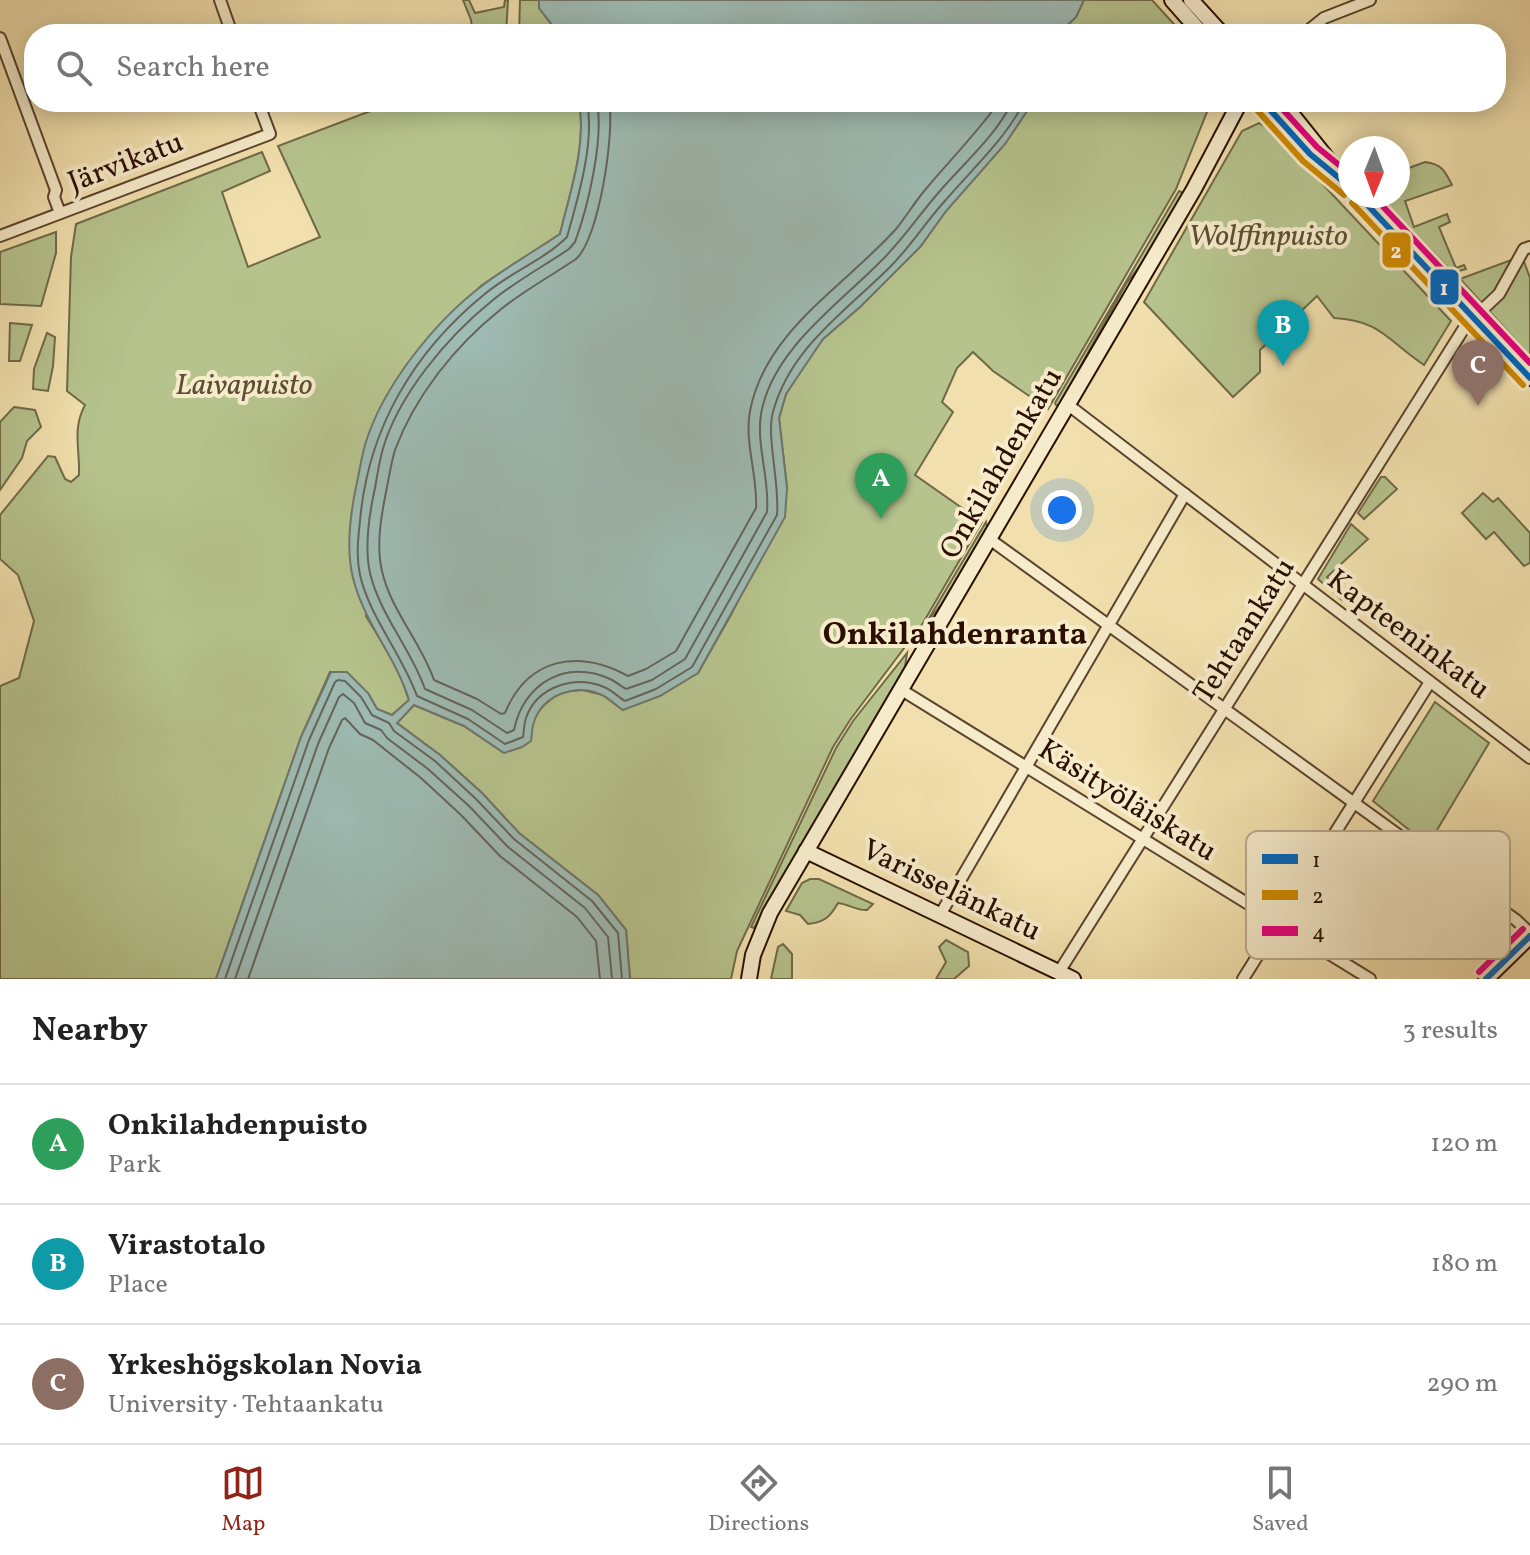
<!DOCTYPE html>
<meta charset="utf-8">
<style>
body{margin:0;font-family:Vollkorn,serif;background:#f2f2f2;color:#222}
.compass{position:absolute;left:1338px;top:136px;width:72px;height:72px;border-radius:50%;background:#fff;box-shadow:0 4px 20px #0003;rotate:181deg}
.you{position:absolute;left:1062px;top:510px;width:28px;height:28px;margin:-20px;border:6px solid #fff;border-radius:50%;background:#1a73e8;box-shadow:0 0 0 12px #1a73e833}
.badge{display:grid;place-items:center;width:52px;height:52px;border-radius:50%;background:#8f2418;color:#fff;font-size:26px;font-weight:700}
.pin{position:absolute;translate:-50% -66px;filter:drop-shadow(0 2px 4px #0008)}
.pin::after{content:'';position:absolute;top:42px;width:28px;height:24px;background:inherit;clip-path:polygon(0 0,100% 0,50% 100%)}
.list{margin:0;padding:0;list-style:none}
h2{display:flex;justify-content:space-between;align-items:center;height:104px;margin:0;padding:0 32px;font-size:34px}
h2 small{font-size:26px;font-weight:400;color:#767676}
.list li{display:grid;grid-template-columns:52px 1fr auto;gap:24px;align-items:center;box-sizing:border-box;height:120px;padding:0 32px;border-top:2px solid #e0e0e0}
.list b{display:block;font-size:30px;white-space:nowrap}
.list p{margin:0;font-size:26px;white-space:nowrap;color:#767676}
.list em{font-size:26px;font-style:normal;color:#767676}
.icon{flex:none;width:44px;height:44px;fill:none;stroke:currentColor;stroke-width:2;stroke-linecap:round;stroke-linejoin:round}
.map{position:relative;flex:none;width:1530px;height:979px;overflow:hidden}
.search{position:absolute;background:#fff;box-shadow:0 4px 20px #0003;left:24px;right:24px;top:24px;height:88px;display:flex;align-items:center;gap:20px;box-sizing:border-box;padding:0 28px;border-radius:32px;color:#767676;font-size:30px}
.sheet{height:464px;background:#fff}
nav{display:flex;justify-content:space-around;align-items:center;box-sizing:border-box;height:112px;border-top:2px solid #e0e0e0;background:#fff;font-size:22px;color:#767676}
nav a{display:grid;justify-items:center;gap:4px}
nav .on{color:#8f2418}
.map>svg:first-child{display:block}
</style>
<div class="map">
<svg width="1530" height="979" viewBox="0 0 1530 979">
<rect width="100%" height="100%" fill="#f1e0ad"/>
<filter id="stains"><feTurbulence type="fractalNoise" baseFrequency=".0025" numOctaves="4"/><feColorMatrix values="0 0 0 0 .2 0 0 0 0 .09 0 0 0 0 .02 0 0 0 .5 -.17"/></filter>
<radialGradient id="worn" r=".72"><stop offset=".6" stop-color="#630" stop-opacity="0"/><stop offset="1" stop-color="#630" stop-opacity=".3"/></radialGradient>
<!-- green -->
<g fill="#b6c38d" stroke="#706948" stroke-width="2">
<polygon points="463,0 469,0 475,13 504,7 505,0 508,0 506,34 473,34 471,20"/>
<polygon points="520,0 539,0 539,8 559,34 519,34"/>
<polygon points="1084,0 1152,0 1183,34 1058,34 1076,17"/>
<path d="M 394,102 L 579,102 C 587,145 570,192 560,234 L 482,285 L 442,323 L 405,367 L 366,616 L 398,669 L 409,700 L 392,715 L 377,709 L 368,693 L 330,672 L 301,737 L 216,979 L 0,979 L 0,686 L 19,678 L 34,621 L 18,575 L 0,559 L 0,515 L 48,456 L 55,457 L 65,479 L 71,482 L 79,475 C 80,449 72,429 85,405 L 67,391 L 71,257 L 76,224 L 262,152 L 270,171 L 222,192 L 248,267 L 320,237 L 278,146 Z"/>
<polygon points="1033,102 1211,102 1176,189 1048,409 993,371 973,352 957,368 942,402 953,412 915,475 982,522 923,623 850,720 833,747 737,951 731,979 630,979 626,930 598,895 519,833 482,793 440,755 397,723 414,705 464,726 504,753 543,706 560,692 583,690 603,695 623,710 698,673 732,613 754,568 787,488 779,418 786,394 801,369 823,339 860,307 920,247 946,211 1005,144"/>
<path d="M 1259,123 L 1271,129 L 1451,321 L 1424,365 C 1388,341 1380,320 1334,318 L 1317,296 L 1260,350 L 1260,372 L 1233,397 L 1144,302 L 1242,131 Z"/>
<path d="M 1425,162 C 1442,164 1445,171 1452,185 L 1405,201 L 1414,227 L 1447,214 L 1450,222 L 1439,227 L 1456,268 L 1464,265 L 1466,269 L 1453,273 L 1379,196 L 1398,196 L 1398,172 Z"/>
<polygon points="1179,191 1183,193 1142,263 1126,284 1059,405 1056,405 1055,403"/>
<polygon points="56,232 56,253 41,306 0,304 0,252"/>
<polygon points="1522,256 1530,278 1530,356 1460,279"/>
<polygon points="10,323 32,325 20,361 9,361"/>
<polygon points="47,333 55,337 53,366 48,391 33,389 34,369"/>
<polygon points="14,407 35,410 41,427 27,441 22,458 0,490 0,422"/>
<polygon points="1381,477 1385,477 1397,489 1364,519 1358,513"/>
<polygon points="1483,493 1493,502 1498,498 1530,533 1530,563 1524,566 1494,532 1486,539 1462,513"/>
<polygon points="986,522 987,527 947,597 925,625"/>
<polygon points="1351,524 1368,539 1327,577 1345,596 1342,600 1318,579"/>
<polygon points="907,653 905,667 754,928 751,927 836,748 853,721"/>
<polygon points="1435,702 1489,743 1428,845 1373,801"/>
<path d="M 810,879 L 819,879 L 873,904 L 867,910 C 858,911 848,904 838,903 C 830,917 825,922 808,924 L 800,915 L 786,911 L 802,883 Z"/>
<polygon points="946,940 968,952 969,966 954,979 936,979 946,962 939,947"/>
<polygon points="783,944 792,954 792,979 771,979 778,947"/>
</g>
<!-- water -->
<g fill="#9ebbb4" stroke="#70766d" stroke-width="2">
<polygon points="539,0 1084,0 1076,17 1058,34 559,34 539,8"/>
<path d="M 579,102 L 1033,102 L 1005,144 L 946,211 L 920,247 L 860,307 L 823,339 L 786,394 L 779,418 L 787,488 L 785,517 L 698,673 L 660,696 L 623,710 C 616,706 609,698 602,695 C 577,683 543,694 534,722 C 532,727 532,735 531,741 L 522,747 L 504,753 L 464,726 L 414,705 L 397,723 L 440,755 L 482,793 L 519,833 L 598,895 L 626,930 L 630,979 L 216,979 L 301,737 L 331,672 L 347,672 L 368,693 L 377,709 L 392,715 L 409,700 C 396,657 364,623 353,578 C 346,550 350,516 356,487 C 359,474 361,459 365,445 C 382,387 435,321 483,285 C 508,266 535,251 560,234 C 570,192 587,145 579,102 Z"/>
</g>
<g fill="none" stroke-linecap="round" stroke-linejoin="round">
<!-- shore -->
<g stroke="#64655b" stroke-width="2">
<path d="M 587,102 C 595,142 578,198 567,237 C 544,260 511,272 486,293 C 414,351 368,428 360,521 C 358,539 356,557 360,575 C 370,618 402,654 417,696 L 468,719 L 505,744 L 523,737 C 524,731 524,724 526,718 C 537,686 575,675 604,687 C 612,690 618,697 625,701 L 656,689 L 692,667 L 777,515 C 780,484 766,436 773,412 C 790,348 846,311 890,267 C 910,247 925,223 944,202 C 971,170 1005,140 1024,102"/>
<path d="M 597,102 C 604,139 588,207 575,242 L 569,249 C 544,266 516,281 493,300 C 448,336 397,396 382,452 C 379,464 377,476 375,488 C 369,515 364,546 370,573 C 380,615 411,649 425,689 L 472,710 L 507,733 L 514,730 C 523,684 566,658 610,679 C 616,682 621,686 626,689 L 652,680 L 685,659 L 767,512 C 770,479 756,446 761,414 C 772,350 838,305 880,262 C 902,241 919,215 939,192 C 963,164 996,136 1012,102"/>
<path d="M 609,102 C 615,132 599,239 576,259 C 551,276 523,291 500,310 C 455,346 415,396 395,450 C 391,463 389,478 386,492 C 381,517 376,546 382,571 C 391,611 421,642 434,680 L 477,699 L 501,714 L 505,713 C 528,657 579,649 628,676 L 646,669 L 676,651 L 756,508 C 758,476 744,443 750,411 C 765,331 845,286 896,229 C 906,217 914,203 925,190 C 949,161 977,133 999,102"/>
<polyline points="225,979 309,740 335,682 338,680 345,681 361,697 372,715 389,723 394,731 435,761 476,799 514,839 592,901 618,933 622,979"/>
<polyline points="235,979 318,744 339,697 343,694 354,703 365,723 381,730 387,738 428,769 469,806 508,847 585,908 608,937 612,979"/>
<polyline points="248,979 329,748 342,720 345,718 360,734 373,740 421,778 461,815 500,856 577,917 596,941 600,979"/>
</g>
<!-- street casing -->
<g stroke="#5c432d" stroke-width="14">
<g id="street">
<polyline points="220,0 232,34"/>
<polyline points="1304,34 1324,18 1370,0"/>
<polyline points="0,38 56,190 54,197 60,213"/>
<polyline points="0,236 270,134 258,102"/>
<polyline points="1067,404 1530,758"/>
<polyline points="988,538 1516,920 1530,933"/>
<polyline points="900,689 1370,979"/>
<polyline points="940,915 1185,494"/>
<polyline points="1059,972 1466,325 1499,294 1524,249 1530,247"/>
<polyline points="1243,979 1430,682"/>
</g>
</g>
<!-- secondary casing -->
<g stroke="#2a0f02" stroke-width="18">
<g id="secondary">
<polyline points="1172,0 1202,34"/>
<polyline points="1191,0 1222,34"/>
<polyline points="1263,102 1310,154 1350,187"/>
<polyline points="1282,102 1334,167"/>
<polyline points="1359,196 1530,378"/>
<polyline points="806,851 1073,979"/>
<polyline points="749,979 753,955 770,913 1194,189 1240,102"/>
<polyline points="1486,979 1530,936"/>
</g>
</g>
<!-- street -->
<use href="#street" stroke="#f6ebca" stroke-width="10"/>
<!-- secondary -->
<use href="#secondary" stroke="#f6ebca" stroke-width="14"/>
<!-- bus-1 casing -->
<g stroke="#f6ebca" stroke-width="12">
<g id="bus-1">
<polyline points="1263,102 1310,154 1350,187"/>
<polyline points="1359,196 1530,378"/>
<polyline points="1486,979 1530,936"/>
</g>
</g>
<!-- bus-2 casing -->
<g stroke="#f6ebca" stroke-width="12">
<g id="bus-2">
<polyline points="1256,109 1303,161 1344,195"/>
<polyline points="1352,203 1523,385"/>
</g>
</g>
<!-- bus-3 casing -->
<g stroke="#f6ebca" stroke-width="12">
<g id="bus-3">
<polyline points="1276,102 1317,147 1350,174"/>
<polyline points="1373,196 1530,363"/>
<polyline points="1479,972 1523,929"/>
</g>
</g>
<!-- bus-1 -->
<use href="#bus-1" stroke="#0065bd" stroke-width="6"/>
<!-- bus-2 -->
<use href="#bus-2" stroke="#ce8800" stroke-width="6"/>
<!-- bus-3 -->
<use href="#bus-3" stroke="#e5007d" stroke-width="6"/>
</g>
<g text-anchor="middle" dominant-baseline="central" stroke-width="8" stroke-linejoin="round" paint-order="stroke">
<!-- street labels -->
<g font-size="30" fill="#2a0f02" stroke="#f6ebca">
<text transform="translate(126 163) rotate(-21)">Järvikatu</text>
<text transform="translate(1002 464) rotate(-60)">Onkilahdenkatu</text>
<text transform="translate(1245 631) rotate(-58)">Tehtaankatu</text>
<text transform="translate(1408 635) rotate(37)">Kapteeninkatu</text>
<text transform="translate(1127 801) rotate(32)">Käsityöläiskatu</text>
<text transform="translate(951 891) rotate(26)">Varisselänkatu</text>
</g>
<!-- park labels -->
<g font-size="30" font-style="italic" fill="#5b4e33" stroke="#f6ebca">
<text x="1268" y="237">Wolffinpuisto</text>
<text x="244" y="386">Laivapuisto</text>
</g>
<!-- neighbourhood labels -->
<g font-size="32" font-weight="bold" fill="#2a0f02" stroke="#f6ebca">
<text x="955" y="636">Onkilahdenranta</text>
</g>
</g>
<!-- legend -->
<rect x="1246" y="831" width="264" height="128" rx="12" fill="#f6ebca" stroke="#b9a98e" stroke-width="2"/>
<rect x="1262" y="854" width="36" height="10" fill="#0065bd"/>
<rect x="1262" y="890" width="36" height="10" fill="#ce8800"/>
<rect x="1262" y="926" width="36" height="10" fill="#e5007d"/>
<g font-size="22" fill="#2a0f02">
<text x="1312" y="867">1</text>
<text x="1312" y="903">2</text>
<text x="1312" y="939">4</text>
</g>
<g stroke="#f6ebca" stroke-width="3">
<rect x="1381" y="231" width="31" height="38" rx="8" fill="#ce8800"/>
<rect x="1429" y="268" width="31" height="38" rx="8" fill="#0065bd"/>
</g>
<g font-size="22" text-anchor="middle" font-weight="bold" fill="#fff">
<text x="1396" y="258">2</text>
<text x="1444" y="295">1</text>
</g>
<rect width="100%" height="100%" filter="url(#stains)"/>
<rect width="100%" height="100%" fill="url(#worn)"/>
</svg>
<svg class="compass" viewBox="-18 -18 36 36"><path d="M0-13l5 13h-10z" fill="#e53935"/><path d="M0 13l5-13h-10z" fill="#767676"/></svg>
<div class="you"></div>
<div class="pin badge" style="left:881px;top:519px;background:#2e9e5b">A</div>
<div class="pin badge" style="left:1283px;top:366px;background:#0f9aa8">B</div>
<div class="pin badge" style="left:1478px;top:406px;background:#8d6e63">C</div>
<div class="search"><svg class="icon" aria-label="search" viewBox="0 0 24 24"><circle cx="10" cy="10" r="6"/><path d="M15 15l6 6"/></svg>Search here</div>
</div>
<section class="sheet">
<h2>Nearby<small>3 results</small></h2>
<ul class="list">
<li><span class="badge" style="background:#2e9e5b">A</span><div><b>Onkilahdenpuisto</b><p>Park</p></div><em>120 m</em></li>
<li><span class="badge" style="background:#0f9aa8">B</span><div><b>Virastotalo</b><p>Place</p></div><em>180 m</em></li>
<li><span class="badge" style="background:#8d6e63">C</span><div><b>Yrkeshögskolan Novia</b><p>University · Tehtaankatu</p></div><em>290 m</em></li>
</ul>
</section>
<nav>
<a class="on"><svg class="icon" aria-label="map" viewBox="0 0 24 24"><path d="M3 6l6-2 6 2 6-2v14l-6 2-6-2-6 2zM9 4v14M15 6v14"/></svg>Map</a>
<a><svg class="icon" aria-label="directions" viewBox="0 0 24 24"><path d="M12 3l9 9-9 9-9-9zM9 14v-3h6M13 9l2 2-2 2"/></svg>Directions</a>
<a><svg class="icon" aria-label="saved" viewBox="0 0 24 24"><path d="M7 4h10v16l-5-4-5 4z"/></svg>Saved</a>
</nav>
